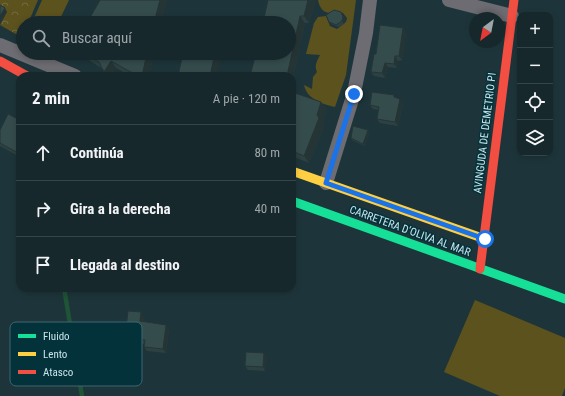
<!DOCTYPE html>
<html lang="es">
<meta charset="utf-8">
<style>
body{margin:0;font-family:"Roboto Condensed",sans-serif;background:#233438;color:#f1f3f6}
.controls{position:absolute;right:12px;top:12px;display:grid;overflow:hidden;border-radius:8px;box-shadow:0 2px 6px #0003}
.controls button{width:36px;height:36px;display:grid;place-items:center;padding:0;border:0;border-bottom:1px solid #354448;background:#16282c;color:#f1f3f6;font:20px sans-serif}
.compass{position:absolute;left:469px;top:12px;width:36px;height:36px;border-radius:50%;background:#16282c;box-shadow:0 2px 6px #0003;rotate:212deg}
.stop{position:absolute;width:12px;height:12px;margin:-9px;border:3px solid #1a73e8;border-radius:50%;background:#fff}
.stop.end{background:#1a73e8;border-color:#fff;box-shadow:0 1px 4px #0008}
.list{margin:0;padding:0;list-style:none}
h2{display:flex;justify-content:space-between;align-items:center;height:52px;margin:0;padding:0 16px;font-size:17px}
h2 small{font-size:13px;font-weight:400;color:#9ea6a9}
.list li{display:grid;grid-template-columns:26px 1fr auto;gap:12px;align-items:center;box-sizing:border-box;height:56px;padding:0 16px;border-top:1px solid #354448}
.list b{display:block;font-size:15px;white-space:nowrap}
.list em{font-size:13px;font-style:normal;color:#9ea6a9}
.icon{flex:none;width:22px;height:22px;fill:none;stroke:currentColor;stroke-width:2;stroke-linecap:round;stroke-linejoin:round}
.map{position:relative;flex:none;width:565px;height:396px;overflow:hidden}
.search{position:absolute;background:#16282c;box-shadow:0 2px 6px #0003;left:16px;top:16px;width:280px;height:44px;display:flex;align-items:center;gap:10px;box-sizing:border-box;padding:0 14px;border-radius:22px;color:#9ea6a9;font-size:15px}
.panel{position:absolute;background:#16282c;box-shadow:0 2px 6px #0003;left:16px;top:72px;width:280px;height:220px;border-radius:12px}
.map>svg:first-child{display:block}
</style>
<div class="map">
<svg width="565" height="396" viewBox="0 0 565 396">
<defs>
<pattern id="park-crowns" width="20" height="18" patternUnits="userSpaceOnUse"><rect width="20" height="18" fill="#5c521e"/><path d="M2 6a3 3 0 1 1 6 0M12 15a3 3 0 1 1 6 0" fill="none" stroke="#726b3f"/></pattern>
</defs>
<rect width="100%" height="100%" fill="#1d353a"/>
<!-- green -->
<g fill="#5c521e">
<polygon points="42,0 69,0 58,23 46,23 34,18"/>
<path d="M 318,0 L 356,0 L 346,75 L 335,107 C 322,104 307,99 304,85 L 312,89 L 313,77 L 317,72 C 314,66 317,61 320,55 L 306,54 L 314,23 L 318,17 L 326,16 L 330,26 L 337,29 L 346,22 L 347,18 L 343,13 L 336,11 C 326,16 320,10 318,0 Z"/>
<polygon points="475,300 565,338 565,388 562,396 500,396 444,372"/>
</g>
<!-- park -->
<polygon fill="url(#park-crowns)" points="0,0 38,0 28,23 23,23 21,37 0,25"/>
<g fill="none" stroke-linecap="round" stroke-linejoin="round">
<!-- stream -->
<polyline stroke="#1f5436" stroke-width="4.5" points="64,288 82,396"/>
<!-- street -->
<g stroke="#6c6c72" stroke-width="14">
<polyline points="449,0 512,16"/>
<polyline points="0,45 75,76"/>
<polyline points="326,183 354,93 366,33 370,0"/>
</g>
<!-- fast -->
<polyline stroke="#16e098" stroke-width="9" points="292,201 565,299"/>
<!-- slow -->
<polyline stroke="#ffcf43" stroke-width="9" points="292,171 485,239"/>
<!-- jam -->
<g stroke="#f24e42" stroke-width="9">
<polyline points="0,61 27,76"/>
<polyline points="480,269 514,0"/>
</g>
</g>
<!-- wall -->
<g fill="#2e4142">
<polygon points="268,0 316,0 309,23 305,23 292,83 292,76"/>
<polygon points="341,12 345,19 344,24 338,27 331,24 329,22"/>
<polygon points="403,28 406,32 402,60 398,61 397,68 388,67 385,78 374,76 371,72"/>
<polygon points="85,53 154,53 149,76 130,76 116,68 111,76 107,76 103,69 90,61 84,54"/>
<polygon points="292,92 321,102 326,110 323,123 324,126 309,163 292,156"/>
<polygon points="396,98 403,103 398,126 380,123 377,119 379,110 373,109 370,105"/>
<polygon points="20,120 20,157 0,146 0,130"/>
<polygon points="369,132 365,146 352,140 351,138"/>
<polygon points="144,317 143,322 169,329 166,353 147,351 144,347 144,344 128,341 125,337"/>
<polygon points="267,357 265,371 248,370 245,366"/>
</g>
<!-- shaded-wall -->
<g fill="#253536">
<polygon points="160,0 168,0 161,23 154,23"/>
<polygon points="308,0 316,0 309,23 304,16"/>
<polygon points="5,8 7,12 0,25 0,16"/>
<polygon points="341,12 345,19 344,24 342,21"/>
<polygon points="300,16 305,23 292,83 292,76 287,76"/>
<polygon points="403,28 406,32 402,60 399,56"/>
<polygon points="147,53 154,53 149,76 142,76"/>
<polygon points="215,53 222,53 217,76 210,76"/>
<polygon points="395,56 398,61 397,68 394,64"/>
<polygon points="111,61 116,68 111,76 107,76 104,72"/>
<polygon points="385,63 388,67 385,78 382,73"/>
<polygon points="400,99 403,103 398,126 395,122"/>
<polygon points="321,102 326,110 323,123 324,126 309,163 304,156 317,115"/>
<polygon points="368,130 369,132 365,146 363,144"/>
<polygon points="141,312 144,317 143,325 140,321"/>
<polygon points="166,325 169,329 166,353 163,349"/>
<polygon points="264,353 267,357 265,371 263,367"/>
</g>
<!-- building -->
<g fill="#354c4d" stroke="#253536">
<polygon points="100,0 160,0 154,23 87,23"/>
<polygon points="268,0 308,0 304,16 300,16 287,76 250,76 256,53 289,53 289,23 263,23"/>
<polygon points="0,5 5,8 0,16"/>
<polygon points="334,10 341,12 343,17 342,21 336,25 329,22 326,15"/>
<polygon points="193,16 219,23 191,23"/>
<polygon points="380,25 403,28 399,56 395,56 394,64 385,63 382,73 371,72 374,54 376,54"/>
<polygon points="85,53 147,53 142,76 138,76 111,61 104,72 99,62 84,54"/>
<polygon points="183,53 215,53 210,76 178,76"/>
<polygon points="292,92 321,102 317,115 319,118 304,156 292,151"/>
<polygon points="372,92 394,95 394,97 400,99 395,122 377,119 379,107 370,105"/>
<polygon points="8,114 20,120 20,154 0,143 0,130"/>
<polygon points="353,126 368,130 363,144 351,138"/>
<polygon points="128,311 141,312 140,321 166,325 163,349 144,347 145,340 125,337"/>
<polygon points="246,352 264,353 263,367 245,366"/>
</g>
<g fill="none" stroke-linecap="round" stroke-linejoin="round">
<!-- route -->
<polyline stroke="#1a73e8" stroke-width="5" points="354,94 326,183 485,239"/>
</g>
<g text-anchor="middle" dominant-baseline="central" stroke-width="3" stroke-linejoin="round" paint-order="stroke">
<!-- street labels -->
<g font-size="11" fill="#c8e4eb" stroke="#04323b">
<text transform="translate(485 133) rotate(-83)">AVINGUDA DE DEMETRIO PI</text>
<text transform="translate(410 231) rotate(20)">CARRETERA D’OLIVA AL MAR</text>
</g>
</g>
<!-- legend -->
<rect x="10" y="322" width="132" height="64" rx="6" fill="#04323b" stroke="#3f6770" stroke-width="1"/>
<rect x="18" y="334" width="18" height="4" fill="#16e098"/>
<rect x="18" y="352" width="18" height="4" fill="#ffcf43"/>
<rect x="18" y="370" width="18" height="4" fill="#f24e42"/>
<g font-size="11" fill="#c8e4eb">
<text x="43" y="340">Fluido</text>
<text x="43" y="358">Lento</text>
<text x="43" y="376">Atasco</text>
</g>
</svg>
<div class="controls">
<button>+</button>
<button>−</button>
<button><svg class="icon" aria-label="locate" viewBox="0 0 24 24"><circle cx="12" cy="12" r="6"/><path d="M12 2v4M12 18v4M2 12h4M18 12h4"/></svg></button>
<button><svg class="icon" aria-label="layers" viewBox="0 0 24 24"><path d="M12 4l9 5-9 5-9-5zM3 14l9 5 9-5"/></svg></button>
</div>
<svg class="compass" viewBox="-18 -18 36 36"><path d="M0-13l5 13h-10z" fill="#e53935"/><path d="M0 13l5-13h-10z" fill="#9ea6a9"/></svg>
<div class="stop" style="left:485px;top:239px"></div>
<div class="stop end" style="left:354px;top:94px"></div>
<div class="search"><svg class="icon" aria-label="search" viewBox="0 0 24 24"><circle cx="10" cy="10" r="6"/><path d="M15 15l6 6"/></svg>Buscar aquí</div>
<section class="panel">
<h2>2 min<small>A pie · 120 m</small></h2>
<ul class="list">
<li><svg class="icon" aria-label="ahead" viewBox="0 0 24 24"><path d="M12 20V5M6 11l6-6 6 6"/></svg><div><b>Continúa</b></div><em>80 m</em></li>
<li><svg class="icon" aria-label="right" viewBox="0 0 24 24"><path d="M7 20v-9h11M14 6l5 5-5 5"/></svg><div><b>Gira a la derecha</b></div><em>40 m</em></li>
<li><svg class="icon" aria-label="arrive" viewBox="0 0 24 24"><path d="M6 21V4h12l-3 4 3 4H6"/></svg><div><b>Llegada al destino</b></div></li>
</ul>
</section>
</div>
